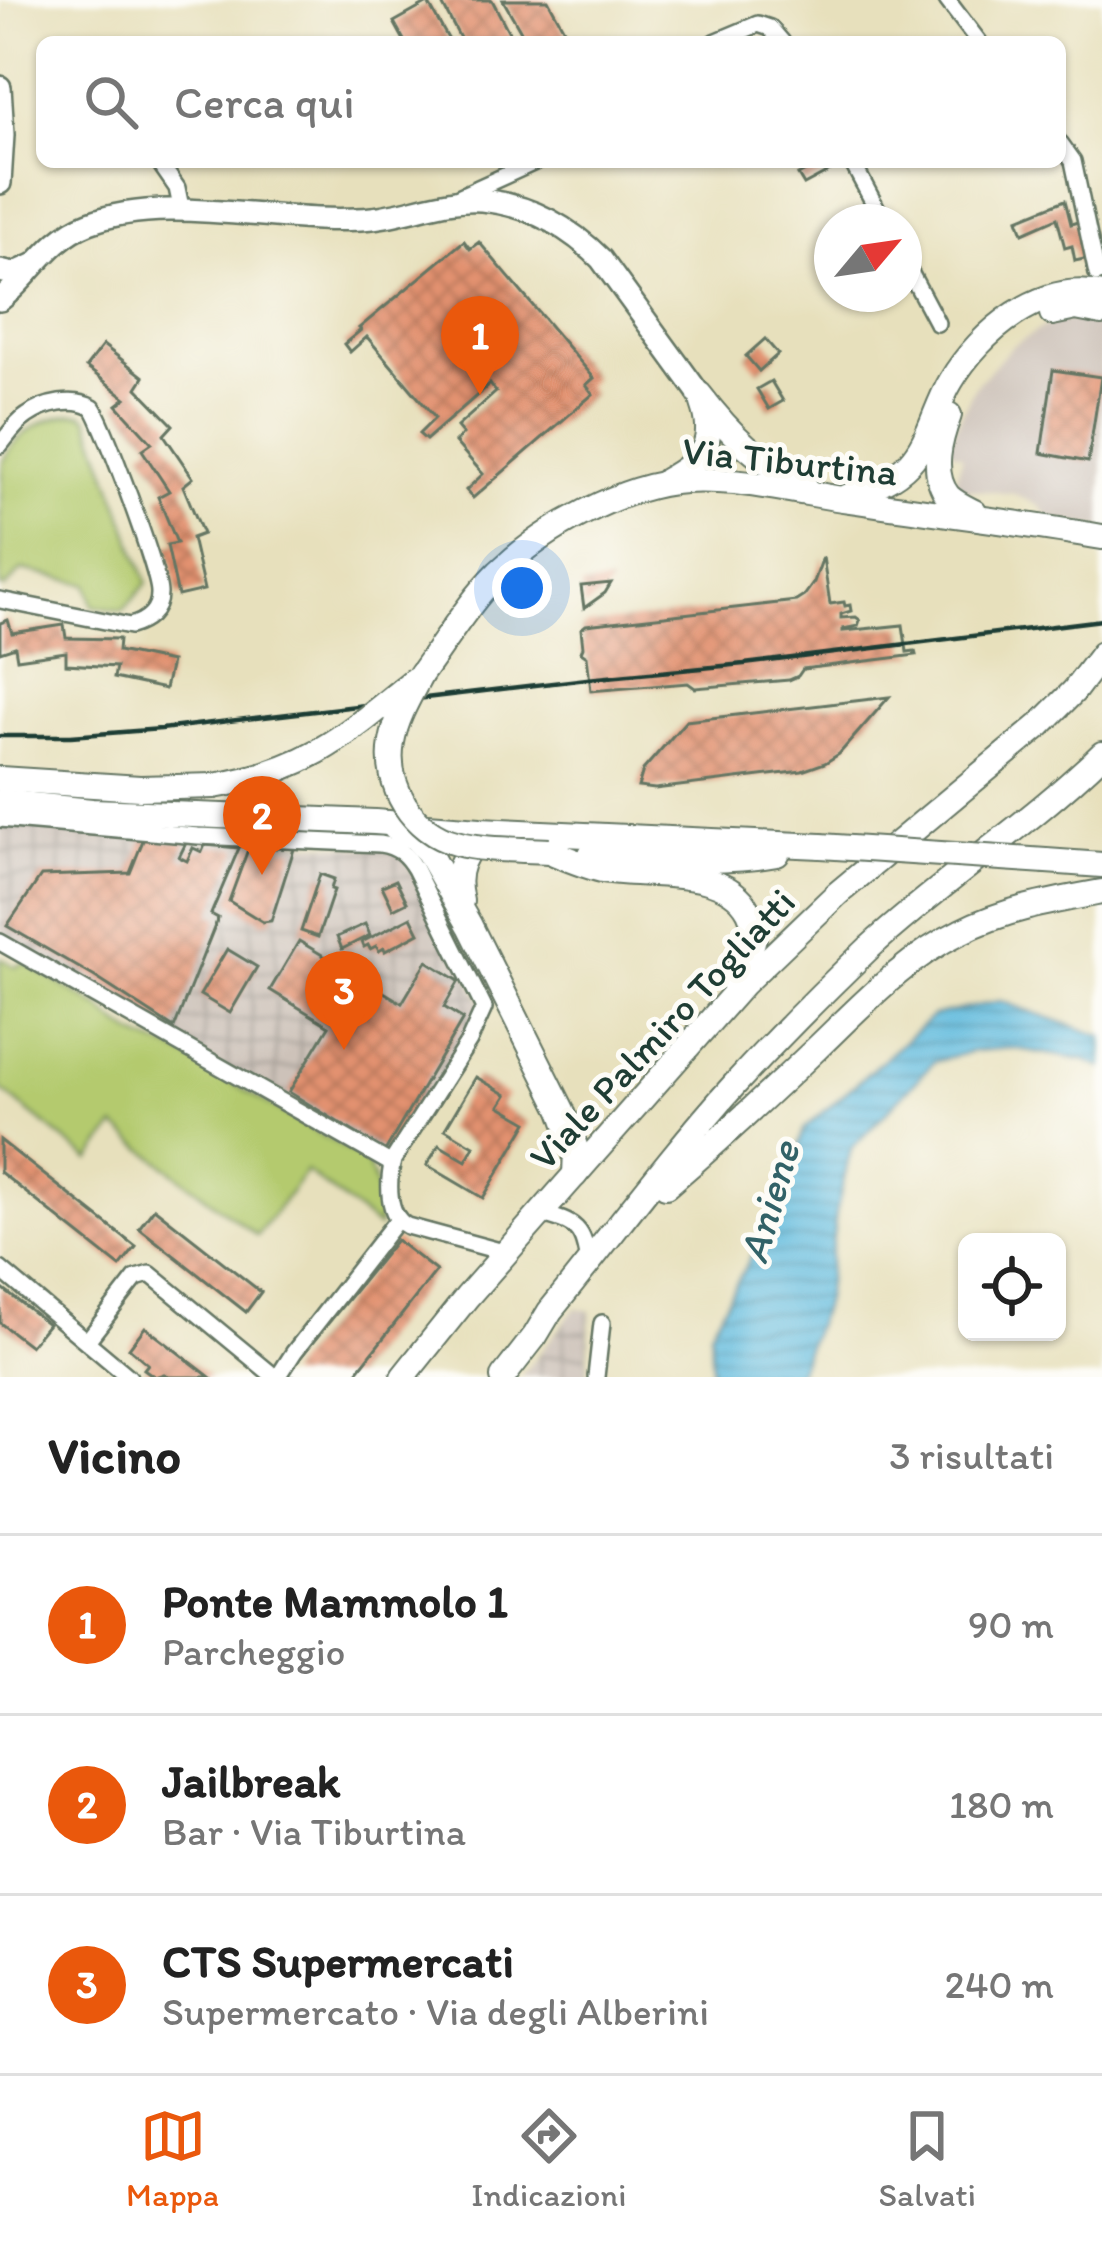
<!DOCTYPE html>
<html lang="it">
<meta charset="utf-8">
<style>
body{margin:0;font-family:Itim,sans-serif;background:#f2f2f2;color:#222}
.controls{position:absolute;right:36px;bottom:36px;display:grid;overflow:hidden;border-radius:18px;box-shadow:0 3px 9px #0004}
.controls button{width:108px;height:108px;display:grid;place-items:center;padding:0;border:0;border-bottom:3px solid #e0e0e0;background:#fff;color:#222;font:60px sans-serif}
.compass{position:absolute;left:814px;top:204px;width:108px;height:108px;border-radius:50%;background:#fff;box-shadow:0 3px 9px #0004;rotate:61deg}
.you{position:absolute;left:522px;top:588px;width:42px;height:42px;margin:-30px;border:9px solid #fff;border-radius:50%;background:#1a73e8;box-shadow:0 0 0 18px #1a73e833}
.badge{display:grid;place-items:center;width:78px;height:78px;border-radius:50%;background:#ea580c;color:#fff;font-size:39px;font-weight:700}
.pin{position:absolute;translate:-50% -99px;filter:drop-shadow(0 3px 6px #0008)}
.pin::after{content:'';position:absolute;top:63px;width:42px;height:36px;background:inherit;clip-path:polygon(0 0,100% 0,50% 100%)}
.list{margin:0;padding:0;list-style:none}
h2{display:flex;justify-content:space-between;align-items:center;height:156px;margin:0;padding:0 48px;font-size:51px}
h2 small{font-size:39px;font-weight:400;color:#767676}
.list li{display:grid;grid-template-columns:78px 1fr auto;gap:36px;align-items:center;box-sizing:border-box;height:180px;padding:0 48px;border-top:3px solid #e0e0e0}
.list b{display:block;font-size:45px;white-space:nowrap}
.list p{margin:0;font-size:39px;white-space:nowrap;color:#767676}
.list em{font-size:39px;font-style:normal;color:#767676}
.icon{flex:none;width:66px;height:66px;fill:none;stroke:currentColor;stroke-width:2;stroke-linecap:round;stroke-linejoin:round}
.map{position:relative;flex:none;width:1102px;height:1377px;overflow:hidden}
.search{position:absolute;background:#fff;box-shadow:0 3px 9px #0004;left:36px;right:36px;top:36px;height:132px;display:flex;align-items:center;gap:30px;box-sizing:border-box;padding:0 42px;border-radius:18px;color:#767676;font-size:45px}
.sheet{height:696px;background:#fff}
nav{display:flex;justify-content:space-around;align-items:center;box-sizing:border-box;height:168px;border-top:3px solid #e0e0e0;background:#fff;font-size:33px;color:#767676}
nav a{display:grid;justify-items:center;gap:6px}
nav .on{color:#ea580c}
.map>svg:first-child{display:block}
</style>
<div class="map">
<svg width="1102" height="1377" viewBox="0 0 1102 1377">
<defs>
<pattern id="industrial-grid" width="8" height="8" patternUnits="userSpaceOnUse" patternTransform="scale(3)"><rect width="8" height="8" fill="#cdc2b9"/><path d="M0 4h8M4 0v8" fill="none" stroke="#a69f97"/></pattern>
<pattern id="water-rules" width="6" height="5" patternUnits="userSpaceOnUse" patternTransform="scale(3)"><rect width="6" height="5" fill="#5fbadd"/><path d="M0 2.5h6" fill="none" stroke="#4e98b4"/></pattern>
<pattern id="building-cross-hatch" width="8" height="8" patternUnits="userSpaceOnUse" patternTransform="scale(3)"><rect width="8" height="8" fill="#e2916f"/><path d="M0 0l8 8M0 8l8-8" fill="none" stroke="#b7785c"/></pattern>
</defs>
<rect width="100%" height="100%" fill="#fdfcf7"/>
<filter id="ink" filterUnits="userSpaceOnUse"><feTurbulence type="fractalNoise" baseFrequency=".00833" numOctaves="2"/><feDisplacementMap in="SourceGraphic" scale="24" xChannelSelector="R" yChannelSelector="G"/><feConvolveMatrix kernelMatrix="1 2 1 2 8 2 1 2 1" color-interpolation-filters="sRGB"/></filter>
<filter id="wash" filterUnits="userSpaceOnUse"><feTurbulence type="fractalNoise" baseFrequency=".004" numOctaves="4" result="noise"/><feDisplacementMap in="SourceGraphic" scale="48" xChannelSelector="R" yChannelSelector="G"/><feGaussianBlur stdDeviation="2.7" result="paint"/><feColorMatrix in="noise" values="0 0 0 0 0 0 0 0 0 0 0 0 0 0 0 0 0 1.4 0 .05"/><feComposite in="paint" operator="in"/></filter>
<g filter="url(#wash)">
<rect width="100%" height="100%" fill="#e7e0bc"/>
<!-- industrial -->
<g fill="url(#industrial-grid)">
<polygon points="0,819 401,850 483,1004 392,1164 0,942"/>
<polygon points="576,1308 590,1311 587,1377 520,1377"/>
</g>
<!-- railway -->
<polygon fill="#cdc2b9" points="1055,320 1102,320 1102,528 1051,520 1039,506 1014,494 958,488 954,483 963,456 946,448 975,386 1012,346"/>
<!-- park -->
<g fill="#b4ca6e" stroke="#6a8451" stroke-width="3">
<path d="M 72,414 L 83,414 L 88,419 L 147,583 L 123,611 L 93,606 L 87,584 L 22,570 L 5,588 L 0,587 C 0,566 0,474 3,461 C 17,433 42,419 72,414 Z"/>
<path d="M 0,958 L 16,967 L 24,962 L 102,1009 C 119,1028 146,1043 171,1048 L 365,1160 C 376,1181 383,1204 378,1227 L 306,1171 L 257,1236 L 115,1127 L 90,1160 L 0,1089 Z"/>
</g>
<!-- water -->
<polygon fill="url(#water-rules)" stroke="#3f7c88" stroke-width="3" points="1000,1001 1102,1036 1102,1068 1084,1060 1012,1048 974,1051 934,1062 851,1149 836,1213 825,1300 798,1372 788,1377 696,1377 712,1371 710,1331 783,1199 804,1129 933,1016"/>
<g id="blocks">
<!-- building -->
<g fill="url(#building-cross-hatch)">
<polygon points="440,0 492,0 514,42 462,42"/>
<polygon points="503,0 548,0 571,42 527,42"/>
<polygon points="428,3 450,42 405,42 394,22"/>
<polygon points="823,162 847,162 804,185 798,175"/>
<polygon points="1065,200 1071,224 1081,221 1089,258 1075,261 1072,246 1065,248 1057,218 1023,233 1018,219"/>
<polygon points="464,241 470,249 479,242 594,378 586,385 593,394 473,498 466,490 483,474 455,442 463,434 457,427 496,392 490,384 426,440 419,434 435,418 432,414 367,337 350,352 344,344 361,330 359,328"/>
<polygon points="765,339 778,354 759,371 746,356"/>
<polygon points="103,345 144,377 137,388 173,425 164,435 193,478 183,486 203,534 192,538 204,590 178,596 167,545 177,543 158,497 169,491 142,450 152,443 117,405 126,398 86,367"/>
<polygon points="1053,370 1101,377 1088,462 1041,453"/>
<polygon points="771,381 783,401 769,409 757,389"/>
<polygon points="823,557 830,604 844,602 845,606 850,605 851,611 841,614 841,618 856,617 860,620 858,626 843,629 843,631 903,625 907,652 915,651 916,655 803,669 798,676 789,680 695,688 688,683 591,691 587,656 581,652 583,647 581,629 586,625 796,601 804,596 814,582"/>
<polygon points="611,583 605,593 584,608 581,586"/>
<polygon points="8,620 12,633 64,625 66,638 119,639 118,651 171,662 165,689 114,678 116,667 66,664 66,652 17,659 15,647 0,652 0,623"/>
<polygon points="889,697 839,754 825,763 802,771 655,789 638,787 643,770 686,721"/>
<polygon points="144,838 186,843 179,857 187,861 193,848 202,852 205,845 239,848 211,914 218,918 174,1028 95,977 7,926 41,876 130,873"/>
<polygon points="250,844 294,849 271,921 263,922 229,901"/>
<polygon points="320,874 334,879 331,889 334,890 318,937 301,931"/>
<polygon points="396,880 407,902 393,909 382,886"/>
<polygon points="411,917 419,933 385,951 384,948 379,951 376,946 370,949 368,945 364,947 362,942"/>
<polygon points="365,924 370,935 342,949 337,937"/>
<polygon points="299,941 402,1003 427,961 459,981 444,1007 463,1019 385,1151 289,1092 329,1026 270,990"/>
<polygon points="227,949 257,967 230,1013 200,995"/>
<polygon points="476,1077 507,1095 500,1106 528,1122 483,1198 427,1165 439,1145 466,1161 474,1146 445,1129"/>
<polygon points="0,1140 136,1247 120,1267 0,1172"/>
<polygon points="154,1208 261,1292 246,1312 139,1228"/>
<polygon points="396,1240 436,1271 353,1377 290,1377 287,1374"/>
<polygon points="0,1287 48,1324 30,1346 0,1323"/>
<polygon points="145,1327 210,1377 168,1377 164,1374 155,1377 144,1369 148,1364 129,1348"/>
</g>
</g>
</g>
<g filter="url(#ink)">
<use href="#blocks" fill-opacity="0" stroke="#657664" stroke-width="3"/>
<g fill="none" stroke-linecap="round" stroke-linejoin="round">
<!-- street casing -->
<g stroke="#657664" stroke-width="20">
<g id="street">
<polyline points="947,0 979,42"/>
<polyline points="715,42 758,24 770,28 782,42"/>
<polyline points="1060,143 1073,161 1097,274"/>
<polyline points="159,162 177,188 182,212"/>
<polyline points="852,162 884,222"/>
<polyline points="458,197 535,162"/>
<polyline points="904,261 937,323"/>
<path d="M 0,445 C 8,435 16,423 27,416 C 45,403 74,397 93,408 C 105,427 160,574 159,594 C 159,612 145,622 130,626 L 0,600"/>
<path d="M 0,819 L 198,836 L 380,844 C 398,847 406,854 415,869 L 484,1008 L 469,1041 L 393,1160 C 388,1181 386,1215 407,1226 L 507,1253"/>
<polyline points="0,942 392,1164"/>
<path d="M 541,1214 C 576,1222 584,1228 588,1264"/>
<polyline points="0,1269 129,1377"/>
<polyline points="87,1341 136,1278 150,1274 275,1377"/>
<polyline points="278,1377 294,1352 397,1220"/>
<polyline points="596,1377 602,1323"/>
</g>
</g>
<!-- secondary casing -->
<g stroke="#657664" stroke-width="26">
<g id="secondary">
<polyline points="0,87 3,135 0,183"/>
<polyline points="0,271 13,274 33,265"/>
<path d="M 0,300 C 31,276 49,238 89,223 C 169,192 286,227 372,218 C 411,214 449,195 489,201 C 534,207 570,228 601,259 L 700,395"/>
</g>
</g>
<!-- primary casing -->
<g stroke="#657664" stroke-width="28">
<g id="primary">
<polyline points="1052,313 1076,308 1102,313"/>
<path d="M 700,395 C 733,438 757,459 804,486"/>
<path d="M 949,415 C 940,439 930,473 948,496 C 955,503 966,508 974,512"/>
<path d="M 667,480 C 702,461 717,443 703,403"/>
<path d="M 844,498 C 867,489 892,481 909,463 C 930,441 935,407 951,381 C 980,332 1042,280 1102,295"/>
<path d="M 421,674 C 446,640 469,602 499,572 C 544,529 622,485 685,481 C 740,478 795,492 849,500 C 933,513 1018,522 1102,537"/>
<polyline points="0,779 140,788 214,786"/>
<polyline points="0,802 92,811 375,822 480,830 821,846"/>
<polyline points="395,828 415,838 428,852 470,926 562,1110 576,1149 575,1175"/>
<path d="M 549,851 C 566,858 584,866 602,870 C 645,878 726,865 749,911 C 763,938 747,958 730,978"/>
<path d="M 591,854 C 653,858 716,865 777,854"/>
<polyline points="1046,861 1102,865"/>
<path d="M 461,901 C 454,874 461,848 489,836"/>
<path d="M 666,1186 C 717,1142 767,1096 816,1049 C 861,1006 904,959 960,932 C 1005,909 1053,901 1102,892"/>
<polyline points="403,1377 467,1297 743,984 837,894 1040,725 1074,691 1102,654"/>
<path d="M 503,1377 L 535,1336 L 550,1311 C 612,1235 670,1156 735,1084 C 778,1037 824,991 870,947 C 944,879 1029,825 1102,754"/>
</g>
</g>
<!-- street -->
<use href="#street" stroke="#fff" stroke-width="15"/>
<!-- secondary -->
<use href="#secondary" stroke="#fff" stroke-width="21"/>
<!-- primary -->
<use href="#primary" stroke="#fff" stroke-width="24"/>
<!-- rail -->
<polyline stroke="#1f3d34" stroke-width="4.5" points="0,736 71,736 161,729 587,679 744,664 1102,620"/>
<!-- primary-bridge casing -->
<g stroke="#657664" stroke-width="28" stroke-linecap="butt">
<g id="primary-bridge">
<path d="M 421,674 C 410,695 396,718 392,742 C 384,786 413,832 456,843 C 485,851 519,849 549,851"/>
<path d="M 214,786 C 308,770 344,737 415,679"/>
<polyline points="821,846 1046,861"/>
</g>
</g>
<!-- primary-bridge -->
<use href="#primary-bridge" stroke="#fff" stroke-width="24"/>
</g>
</g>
<g text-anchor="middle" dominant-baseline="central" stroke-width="10" stroke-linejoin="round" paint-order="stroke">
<!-- street labels -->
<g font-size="39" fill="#1f3d34" stroke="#fdfcf7">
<text transform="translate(790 461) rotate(6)">Via Tiburtina</text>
<text transform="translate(662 1029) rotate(-47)">Viale Palmiro Togliatti</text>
</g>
<!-- water labels -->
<g font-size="42" font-style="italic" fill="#326267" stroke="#fdfcf7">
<text transform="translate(769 1202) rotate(-74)">Aniene</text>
</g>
</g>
</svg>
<div class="controls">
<button><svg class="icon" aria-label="locate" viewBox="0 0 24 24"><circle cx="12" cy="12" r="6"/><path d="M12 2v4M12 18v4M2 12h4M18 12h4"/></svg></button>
</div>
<svg class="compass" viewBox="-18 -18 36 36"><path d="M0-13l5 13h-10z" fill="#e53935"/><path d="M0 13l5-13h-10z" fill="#767676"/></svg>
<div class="you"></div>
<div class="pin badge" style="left:480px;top:395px">1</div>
<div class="pin badge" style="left:262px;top:875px">2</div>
<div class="pin badge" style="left:344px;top:1050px">3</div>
<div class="search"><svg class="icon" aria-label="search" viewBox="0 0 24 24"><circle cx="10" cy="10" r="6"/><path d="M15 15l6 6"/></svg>Cerca qui</div>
</div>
<section class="sheet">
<h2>Vicino<small>3 risultati</small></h2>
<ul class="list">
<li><span class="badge">1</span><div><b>Ponte Mammolo 1</b><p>Parcheggio</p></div><em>90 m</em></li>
<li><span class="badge">2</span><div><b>Jailbreak</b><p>Bar · Via Tiburtina</p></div><em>180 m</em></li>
<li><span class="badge">3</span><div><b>CTS Supermercati</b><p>Supermercato · Via degli Alberini</p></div><em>240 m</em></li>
</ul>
</section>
<nav>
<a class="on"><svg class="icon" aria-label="map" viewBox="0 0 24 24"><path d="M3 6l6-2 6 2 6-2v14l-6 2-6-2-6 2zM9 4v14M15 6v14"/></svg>Mappa</a>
<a><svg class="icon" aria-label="directions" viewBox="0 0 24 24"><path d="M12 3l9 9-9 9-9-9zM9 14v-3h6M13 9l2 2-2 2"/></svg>Indicazioni</a>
<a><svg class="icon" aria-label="saved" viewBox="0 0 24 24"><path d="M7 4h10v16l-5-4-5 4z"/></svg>Salvati</a>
</nav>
